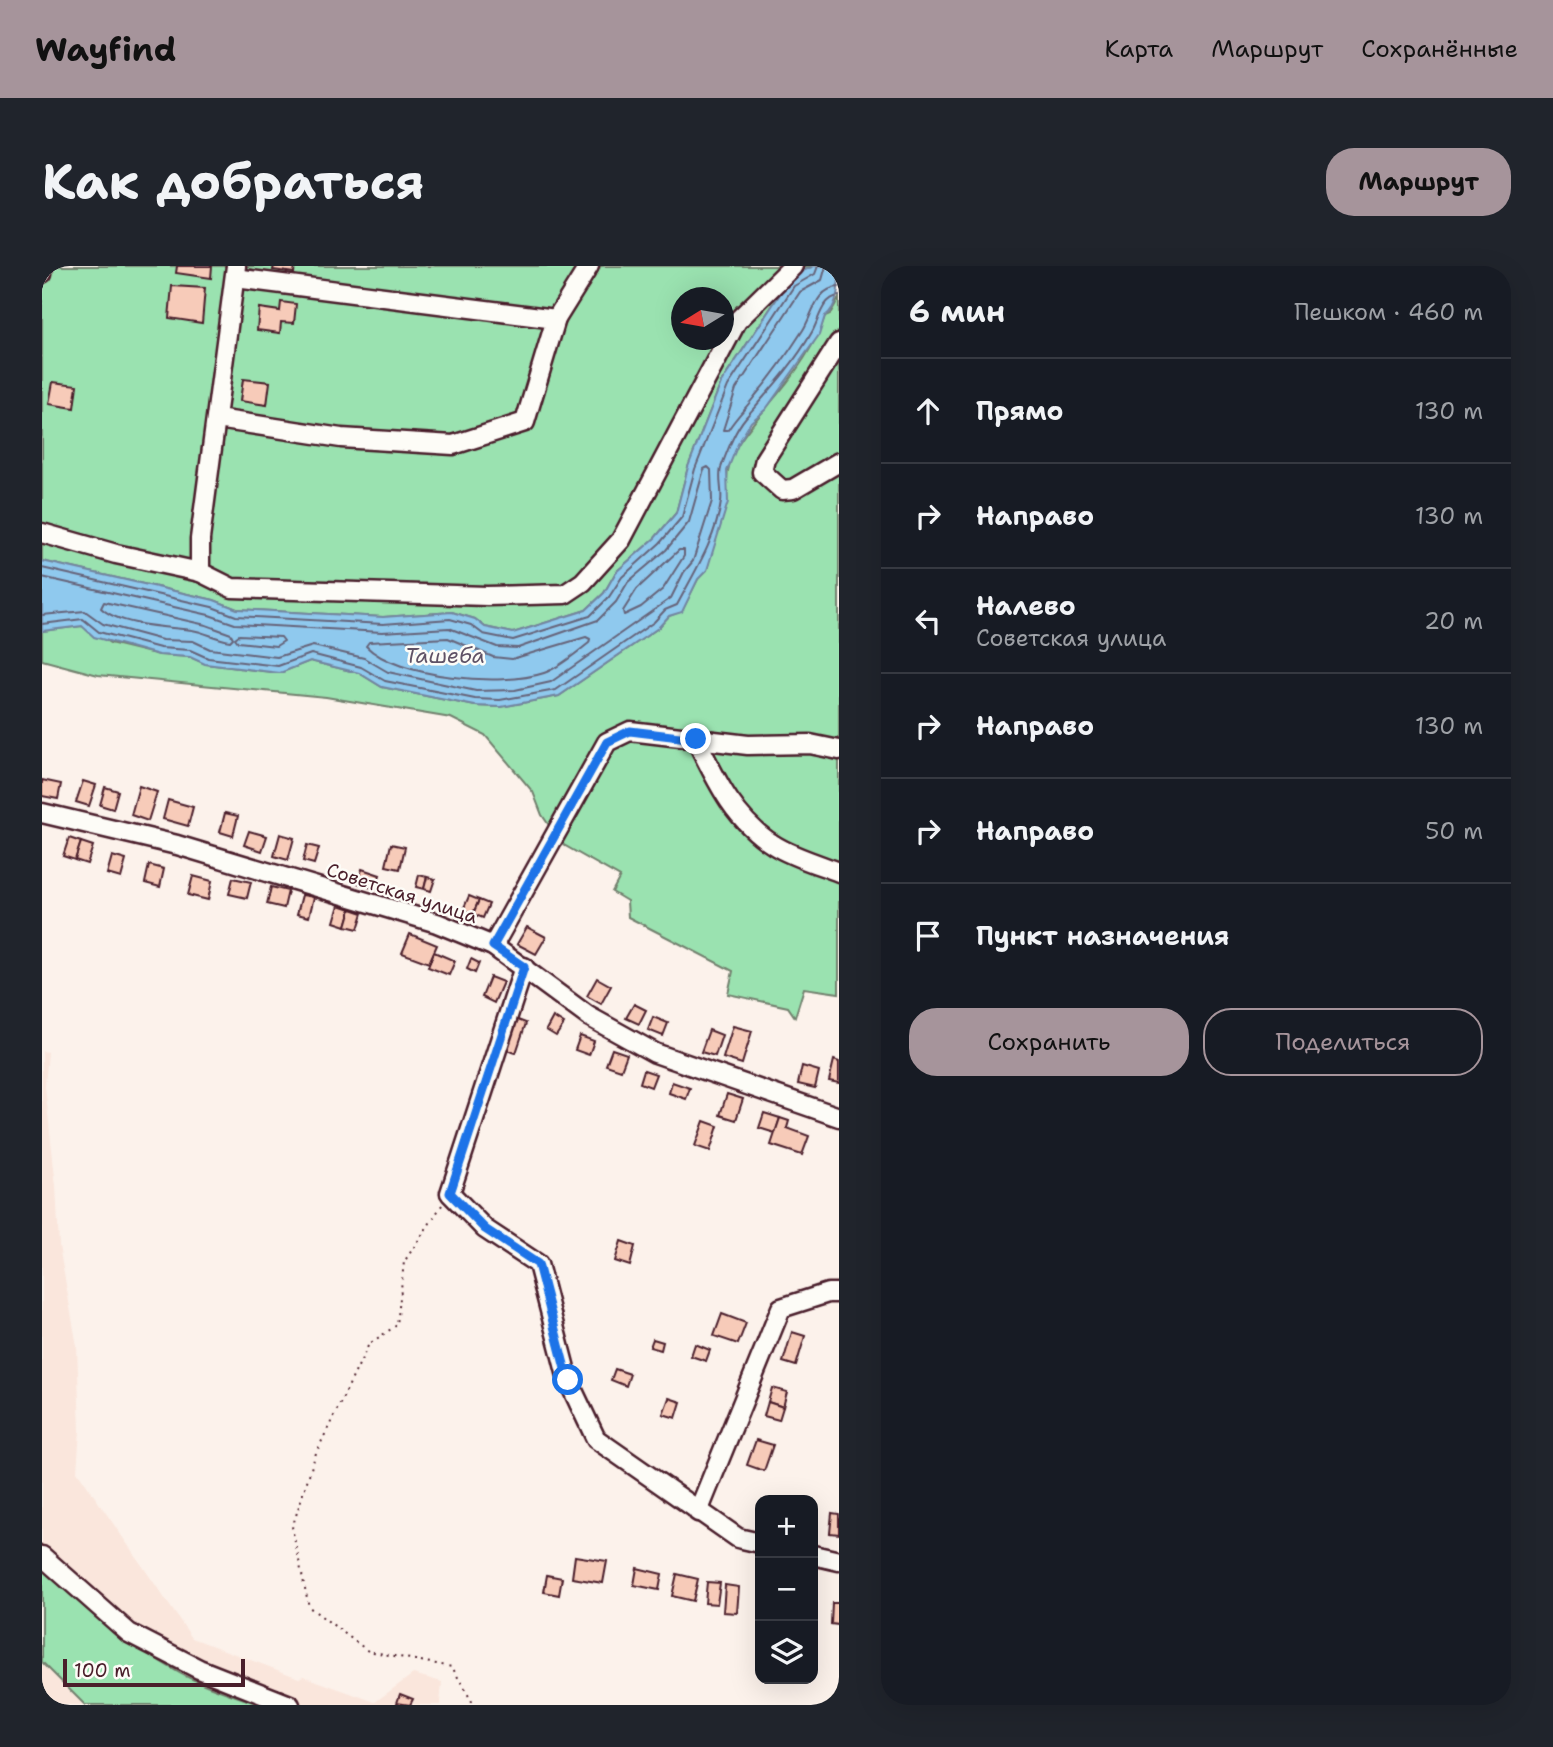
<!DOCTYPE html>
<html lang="ru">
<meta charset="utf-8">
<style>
body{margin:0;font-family:"Shantell Sans",sans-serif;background:#20242c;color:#f1f3f6}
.controls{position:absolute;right:21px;bottom:21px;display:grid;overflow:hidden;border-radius:14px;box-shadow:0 7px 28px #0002}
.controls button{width:63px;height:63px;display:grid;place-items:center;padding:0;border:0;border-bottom:2px solid #363941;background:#171b24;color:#f1f3f6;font:35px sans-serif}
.compass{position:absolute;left:629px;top:21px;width:63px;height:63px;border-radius:50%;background:#171b24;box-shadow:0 7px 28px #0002;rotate:259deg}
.scale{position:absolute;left:21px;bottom:18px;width:182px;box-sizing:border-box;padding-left:7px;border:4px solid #4a1f2b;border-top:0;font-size:19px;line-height:24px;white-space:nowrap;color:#4a1f2b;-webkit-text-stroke:5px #fdfcf7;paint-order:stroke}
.stop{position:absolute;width:21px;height:21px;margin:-16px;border:5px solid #1a73e8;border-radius:50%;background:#fff}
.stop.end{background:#1a73e8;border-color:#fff;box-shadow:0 2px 7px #0008}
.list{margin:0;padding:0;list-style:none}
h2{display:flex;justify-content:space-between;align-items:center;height:91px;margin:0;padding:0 28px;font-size:30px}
h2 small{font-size:23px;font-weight:400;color:#9ea1a6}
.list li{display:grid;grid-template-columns:46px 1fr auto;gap:21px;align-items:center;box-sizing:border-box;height:105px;padding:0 28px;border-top:2px solid #363941}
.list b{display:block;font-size:26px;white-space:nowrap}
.list p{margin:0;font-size:23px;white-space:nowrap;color:#9ea1a6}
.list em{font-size:23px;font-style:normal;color:#9ea1a6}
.actions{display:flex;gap:14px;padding:21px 28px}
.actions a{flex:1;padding:16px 0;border:2px solid #a6949b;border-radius:28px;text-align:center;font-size:24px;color:#a6949b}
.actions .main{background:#a6949b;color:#111}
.icon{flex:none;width:38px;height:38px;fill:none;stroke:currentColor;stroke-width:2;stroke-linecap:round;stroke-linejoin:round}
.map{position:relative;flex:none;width:797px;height:1439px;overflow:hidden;border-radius:28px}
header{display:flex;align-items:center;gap:42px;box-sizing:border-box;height:98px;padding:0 35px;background:#a6949b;color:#111}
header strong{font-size:33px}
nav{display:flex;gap:38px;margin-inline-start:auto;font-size:24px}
.intro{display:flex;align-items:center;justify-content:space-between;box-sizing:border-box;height:168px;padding:0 42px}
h1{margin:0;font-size:49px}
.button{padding:18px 32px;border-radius:28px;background:#a6949b;color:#111;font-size:24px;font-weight:700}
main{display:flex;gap:42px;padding:0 42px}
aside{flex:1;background:#171b24;border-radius:28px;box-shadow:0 7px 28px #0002}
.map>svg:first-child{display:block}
</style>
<header>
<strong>Wayfind</strong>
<nav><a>Карта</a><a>Маршрут</a><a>Сохранённые</a></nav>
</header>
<div class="intro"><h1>Как добраться</h1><a class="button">Маршрут</a></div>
<main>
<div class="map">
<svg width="797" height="1439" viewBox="0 0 797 1439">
<rect width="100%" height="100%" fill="#fcf2eb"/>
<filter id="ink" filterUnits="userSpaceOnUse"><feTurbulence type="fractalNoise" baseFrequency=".0143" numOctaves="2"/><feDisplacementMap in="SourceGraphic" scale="14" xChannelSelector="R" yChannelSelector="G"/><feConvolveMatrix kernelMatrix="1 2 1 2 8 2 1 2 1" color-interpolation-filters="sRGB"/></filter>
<g filter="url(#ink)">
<!-- built -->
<polygon fill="#fae6dc" points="0,785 6,786 3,820 14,920 17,980 35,1080 38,1164 35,1205 150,1372 257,1412 261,1410 333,1436 371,1408 400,1416 398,1439 0,1439"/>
<!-- green -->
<g fill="#9ae2b0" stroke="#72806e" stroke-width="2" fill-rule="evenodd">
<path d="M 0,0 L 772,0 L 754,8 L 746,16 L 679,117 L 646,201 L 634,247 L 613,272 L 574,306 L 562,327 L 544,344 L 471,367 L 443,361 L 433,353 L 410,346 L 341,351 L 195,343 L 172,334 L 0,295 ZM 640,32 L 682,32 L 682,74 L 640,74 Z"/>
<path d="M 797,32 L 797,727 L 762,722 L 753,751 L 746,741 L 686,728 L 691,705 L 586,651 L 585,635 L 570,626 L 578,611 L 520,578 L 500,549 L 491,526 L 443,469 L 409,452 L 284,431 L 56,409 L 0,394 L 0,365 L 40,360 L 68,377 L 117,389 L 148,391 L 164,398 L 220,405 L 238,407 L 268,395 L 317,407 L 340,421 L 433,440 L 459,441 L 517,430 L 616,362 L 627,350 L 640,345 L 656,313 L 665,304 L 685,218 C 684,187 705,164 724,142 C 746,117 773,82 783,50 L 788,48 Z"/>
<path d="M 0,1299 C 41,1339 84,1376 134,1405 C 159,1420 191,1428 218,1439 L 43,1439 L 0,1396 Z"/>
</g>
<!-- water -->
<path fill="#8fc9ee" stroke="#7385a0" stroke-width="2" d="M 772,0 L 797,0 C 797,17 797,41 783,50 L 777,69 L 724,143 L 709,156 L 696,178 L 685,205 L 686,236 L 665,304 L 656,313 L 640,346 L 627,350 L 616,362 L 517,430 L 459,441 L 433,440 L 340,421 L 317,407 L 268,395 L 238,407 L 163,398 L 148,391 L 117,389 L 52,371 L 40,360 L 0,365 L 0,295 L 172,334 L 195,343 L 341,351 L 410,346 L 433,353 L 443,361 L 471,367 L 544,344 L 562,327 L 574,306 L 613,272 L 634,247 L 646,201 L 679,117 L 746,16 L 754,8 Z"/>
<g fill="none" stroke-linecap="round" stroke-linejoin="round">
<!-- shore -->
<g stroke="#666379" stroke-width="2">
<path d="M 784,0 L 780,14 L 758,26 L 694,123 L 681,164 L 686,164 C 694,151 704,142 713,130 C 730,110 747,86 761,64 C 771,48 774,22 797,21"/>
<polygon points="637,284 642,284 642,290 621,323 599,341 582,349 581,345 595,323"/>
<polyline points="0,302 170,341 194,350 341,358 408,353 429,359 441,368 471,374 548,350 567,331 580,311 618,277 640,251 653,203 686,120 752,20 773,8 776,0"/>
<polyline points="0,311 167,349 193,358 340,366 407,362 455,381 476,382 556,354 574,336 586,316 624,284 647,256 662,203 666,201 669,204 670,235 651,295 642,306 629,332 509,416 473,424 434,425 346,406 322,392 271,380 235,391 168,383 151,375 120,374 61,358 43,345 0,349"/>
<path d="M 62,336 L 164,359 L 189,368 L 191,372 L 188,375 C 174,373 163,366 150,364 C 125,361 78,360 59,342 Z"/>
<path d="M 0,358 L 41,353 L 57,366 L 118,382 L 148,384 L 166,392 L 236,400 L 269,388 L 319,401 L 343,415 L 433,433 L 458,434 L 514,424 L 612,356 L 623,344 L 635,339 C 652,307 674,273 679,236 C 681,223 675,211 680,199 C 686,183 693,164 704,151 C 727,125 753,97 770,66 C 777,54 780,32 797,30"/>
<polygon points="197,369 239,371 242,375 234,380 196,376 193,372"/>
<path d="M 544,371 L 548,373 L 547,377 C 534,387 517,402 502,407 C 461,421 355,412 324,380 L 327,376 L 406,372 L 451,391 L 470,393 Z"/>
</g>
</g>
<!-- building -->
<g fill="#f7cbb9" stroke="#4a1f2b" stroke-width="2">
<polygon points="135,0 170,0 169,12 134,7"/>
<polygon points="232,0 253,0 252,7 231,4"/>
<polygon points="130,20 163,22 160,57 127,52"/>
<polygon points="239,36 254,38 252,57 239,56 238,67 215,64 217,42 238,45"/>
<polygon points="201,113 228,116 225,139 198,135"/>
<polygon points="11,116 35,119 32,142 7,138"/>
<polygon points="0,514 19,518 16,533 0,530"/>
<polygon points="41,515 54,519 47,540 34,536"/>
<polygon points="97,520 115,526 106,555 89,549"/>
<polygon points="63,521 76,525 71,543 58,539"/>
<polygon points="126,534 151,541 146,560 121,553"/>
<polygon points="183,547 196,550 191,570 178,566"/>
<polygon points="207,565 225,570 220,585 202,579"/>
<polygon points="238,568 252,572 246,594 232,590"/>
<polygon points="27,572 39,576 33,594 21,590"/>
<polygon points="39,576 51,580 45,598 33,594"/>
<polygon points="349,578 363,581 358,603 344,600"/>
<polygon points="265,579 277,582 272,598 261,595"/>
<polygon points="70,590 84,594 79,612 65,608"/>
<polygon points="107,599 122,603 118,621 103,617"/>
<polygon points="320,603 338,609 333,623 316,617"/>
<polygon points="377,609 385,611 382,623 374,621"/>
<polygon points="151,610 170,615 166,634 146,629"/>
<polygon points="385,611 393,613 389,625 382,623"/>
<polygon points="191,612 209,616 205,632 187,628"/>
<polygon points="229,621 246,625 242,642 225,638"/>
<polygon points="260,629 272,631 267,651 255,648"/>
<polygon points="427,630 437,634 431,648 421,644"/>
<polygon points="437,634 447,638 441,652 431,648"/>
<polygon points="297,639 309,643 304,660 292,656"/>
<polygon points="309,643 321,647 316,663 304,660"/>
<polygon points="485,661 504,671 494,688 475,678"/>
<polygon points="368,668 395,679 387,697 360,687"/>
<polygon points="392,686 413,695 407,709 386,701"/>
<polygon points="429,693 437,697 433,707 425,703"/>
<polygon points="448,711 461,716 452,737 440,731"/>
<polygon points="555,712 569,720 559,738 545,730"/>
<polygon points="592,738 604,744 597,758 584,752"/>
<polygon points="511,751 522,758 514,770 504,764"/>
<polygon points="611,751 626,757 621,770 606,764"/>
<polygon points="473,753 484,757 474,787 464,784"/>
<polygon points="691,760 710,765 700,798 681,792"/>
<polygon points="667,764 680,769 673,790 659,786"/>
<polygon points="538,770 552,775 547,789 533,784"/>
<polygon points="570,783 585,788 579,804 564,799"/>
<polygon points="792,794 797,796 797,817 787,815"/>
<polygon points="760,800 777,805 773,822 756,818"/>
<polygon points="602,804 614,808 609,821 598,817"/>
<polygon points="630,816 648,822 644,833 627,827"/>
<polygon points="685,828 701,833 694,854 678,849"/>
<polygon points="722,847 738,852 733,867 717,862"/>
<polygon points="738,852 747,855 745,862 767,870 760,889 729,879"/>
<polygon points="662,855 676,860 668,885 653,880"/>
<polygon points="579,975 593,980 588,1000 573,995"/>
<polygon points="680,1048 704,1057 696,1078 672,1070"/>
<polygon points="750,1066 763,1070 754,1100 741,1096"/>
<polygon points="611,1073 621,1076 619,1084 608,1081"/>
<polygon points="653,1078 668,1084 664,1095 649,1090"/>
<polygon points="573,1103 588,1108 584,1120 569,1114"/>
<polygon points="730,1122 745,1126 741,1141 726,1136"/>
<polygon points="627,1132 639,1136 634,1152 621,1148"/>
<polygon points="726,1136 741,1141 737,1154 722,1150"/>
<polygon points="714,1174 731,1179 722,1205 705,1199"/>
<polygon points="790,1247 797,1248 797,1268 788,1267"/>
<polygon points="533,1290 565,1295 561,1317 530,1312"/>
<polygon points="595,1302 620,1308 617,1324 592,1319"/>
<polygon points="635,1308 656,1313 651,1335 630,1330"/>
<polygon points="505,1309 520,1312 517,1329 502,1326"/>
<polygon points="665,1316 678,1317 675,1338 663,1337"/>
<polygon points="683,1319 697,1321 695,1347 681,1346"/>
<polygon points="790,1337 797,1337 797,1359 789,1358"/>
<polygon points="358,1428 371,1433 368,1439 355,1437"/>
</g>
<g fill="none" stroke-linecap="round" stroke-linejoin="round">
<!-- minor casing -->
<g stroke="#4a1f2b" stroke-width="23">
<g id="minor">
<polyline points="194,0 158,273 158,306 190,322 445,330 523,328 541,316 579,274 695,55 751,0"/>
<polyline points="0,7 1,0"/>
<polyline points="193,12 514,53"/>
<polyline points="797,77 723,193 720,206 740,224 751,223 797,196"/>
<polyline points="175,153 299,172 411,179 483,156 514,53 547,0"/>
<polyline points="0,267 74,288 158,306"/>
<path d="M 654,473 C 674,514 692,554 732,579 C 751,591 776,598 797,606"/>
<polyline points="0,547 135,579 395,657 451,680 546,750 613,787 797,851"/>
<polyline points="451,680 565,476 588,465 706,479 768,478 797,484"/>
<polyline points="482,701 408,927 443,963 496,998 526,1114 554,1173 696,1272 718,1277"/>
<polyline points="656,1246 739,1042 786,1027 797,1027"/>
<polyline points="771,1289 797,1295"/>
<polyline points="0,1290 87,1367 157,1403 248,1439"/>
</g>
</g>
<!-- path -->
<polyline stroke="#4a1f2b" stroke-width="2" stroke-dasharray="2 5" stroke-linecap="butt" points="400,939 362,996 355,1059 327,1078 274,1187 250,1262 267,1341 326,1385 410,1401 432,1439"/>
<!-- minor -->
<use href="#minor" stroke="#fdfcf7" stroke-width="18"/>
</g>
</g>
<g fill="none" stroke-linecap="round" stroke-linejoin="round" filter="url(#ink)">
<!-- route -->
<polyline stroke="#1a73e8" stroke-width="9" points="526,1114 496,998 443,963 408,927 482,701 451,680 565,476 588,465 654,473"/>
</g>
<g text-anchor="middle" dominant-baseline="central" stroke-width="5" stroke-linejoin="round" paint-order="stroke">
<!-- street labels -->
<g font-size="19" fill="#4a1f2b" stroke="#fdfcf7">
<text transform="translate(360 627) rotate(18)">Советская улица</text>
</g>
<!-- water labels -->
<g font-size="21" font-style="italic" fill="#5f5266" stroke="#fdfcf7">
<text x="403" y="390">Ташеба</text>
</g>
</g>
</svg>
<div class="controls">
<button>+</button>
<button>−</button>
<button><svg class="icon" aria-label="layers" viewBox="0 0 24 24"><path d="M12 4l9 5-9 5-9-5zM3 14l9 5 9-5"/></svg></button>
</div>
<svg class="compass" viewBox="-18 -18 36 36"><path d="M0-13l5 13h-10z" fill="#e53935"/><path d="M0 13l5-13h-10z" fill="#9ea1a6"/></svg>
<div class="scale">100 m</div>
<div class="stop" style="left:526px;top:1114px"></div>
<div class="stop end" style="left:654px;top:473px"></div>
</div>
<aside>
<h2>6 мин<small>Пешком · 460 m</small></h2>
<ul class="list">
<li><svg class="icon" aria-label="ahead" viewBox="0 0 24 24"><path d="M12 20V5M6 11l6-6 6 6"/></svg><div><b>Прямо</b></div><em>130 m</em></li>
<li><svg class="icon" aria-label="right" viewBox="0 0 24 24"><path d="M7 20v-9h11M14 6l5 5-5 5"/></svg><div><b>Направо</b></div><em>130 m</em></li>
<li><svg class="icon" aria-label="left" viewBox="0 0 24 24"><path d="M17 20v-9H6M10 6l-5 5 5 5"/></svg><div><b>Налево</b><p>Советская улица</p></div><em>20 m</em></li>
<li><svg class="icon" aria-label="right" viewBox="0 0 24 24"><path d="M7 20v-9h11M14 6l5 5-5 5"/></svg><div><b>Направо</b></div><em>130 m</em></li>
<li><svg class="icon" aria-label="right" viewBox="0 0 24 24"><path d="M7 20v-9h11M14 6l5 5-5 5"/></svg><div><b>Направо</b></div><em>50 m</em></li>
<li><svg class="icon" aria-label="arrive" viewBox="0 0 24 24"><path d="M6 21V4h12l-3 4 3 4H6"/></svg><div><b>Пункт назначения</b></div></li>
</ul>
<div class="actions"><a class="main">Сохранить</a><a>Поделиться</a></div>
</aside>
</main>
